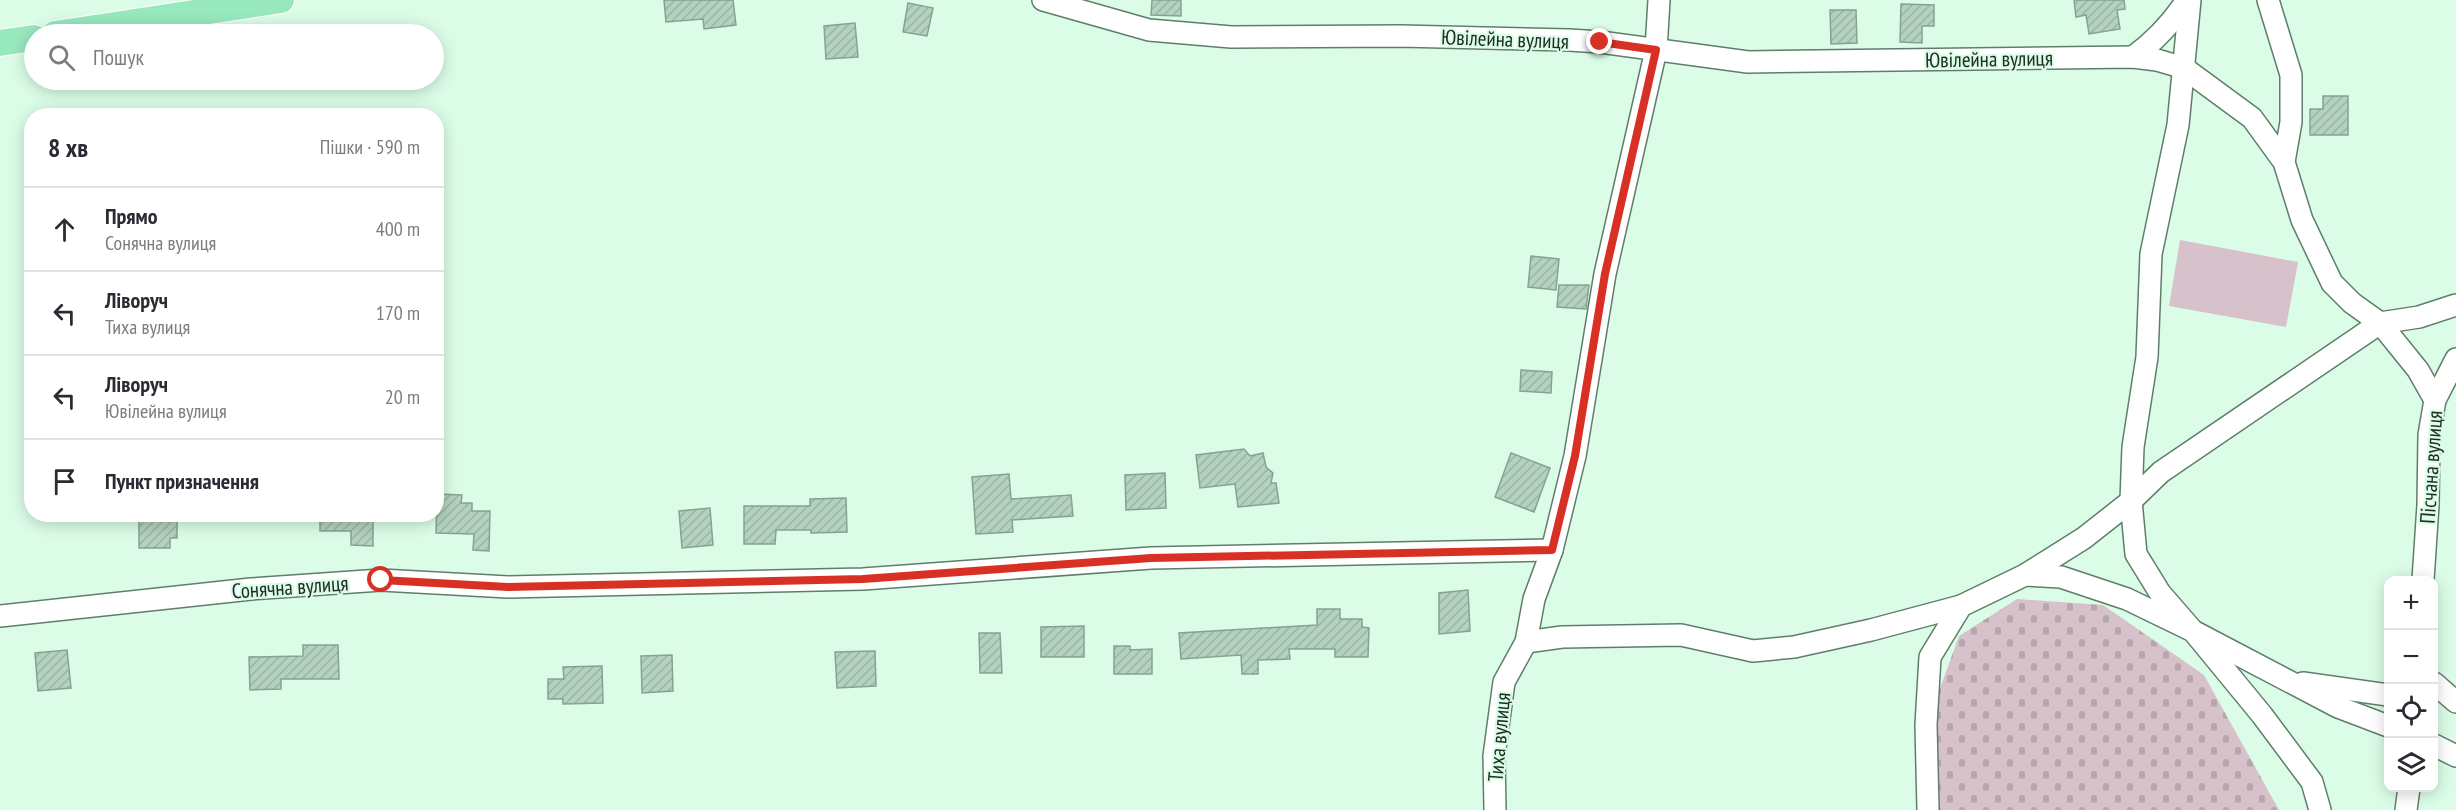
<!DOCTYPE html>
<html lang="uk">
<meta charset="utf-8">
<style>
body{margin:0;font-family:"PT Sans Narrow",sans-serif;background:#f2f2f3;color:#2b2b33}
.controls{position:absolute;right:18px;bottom:18px;display:grid;overflow:hidden;border-radius:12px;box-shadow:0 3px 15px #0003}
.controls button{width:54px;height:54px;display:grid;place-items:center;padding:0;border:0;border-bottom:2px solid #e1e1e2;background:#fff;color:#2b2b33;font:30px sans-serif}
.stop{position:absolute;width:18px;height:18px;margin:-14px;border:4px solid #d93025;border-radius:50%;background:#fff}
.stop.end{background:#d93025;border-color:#fff;box-shadow:0 2px 6px #0008}
.list{margin:0;padding:0;list-style:none}
h2{display:flex;justify-content:space-between;align-items:center;height:78px;margin:0;padding:0 24px;font-size:26px}
h2 small{font-size:20px;font-weight:400;color:#7c7c81}
.list li{display:grid;grid-template-columns:39px 1fr auto;gap:18px;align-items:center;box-sizing:border-box;height:84px;padding:0 24px;border-top:2px solid #e1e1e2}
.list b{display:block;font-size:22px;white-space:nowrap}
.list p{margin:0;font-size:20px;white-space:nowrap;color:#7c7c81}
.list em{font-size:20px;font-style:normal;color:#7c7c81}
.icon{flex:none;width:33px;height:33px;fill:none;stroke:currentColor;stroke-width:2;stroke-linecap:round;stroke-linejoin:round}
.map{position:relative;flex:none;width:2456px;height:810px;overflow:hidden}
.search{position:absolute;background:#fff;box-shadow:0 3px 15px #0003;left:24px;top:24px;width:420px;height:66px;display:flex;align-items:center;gap:15px;box-sizing:border-box;padding:0 21px;border-radius:33px;color:#7c7c81;font-size:22px}
.panel{position:absolute;background:#fff;box-shadow:0 3px 15px #0003;left:24px;top:108px;width:420px;height:414px;border-radius:24px}
.map>svg:first-child{display:block}
</style>
<div class="map">
<svg width="2456" height="810" viewBox="0 0 2456 810">
<defs>
<pattern id="cemetery-stones" width="16" height="16" patternUnits="userSpaceOnUse" patternTransform="scale(1.5)"><rect width="16" height="16" fill="#d7c1ca"/><path d="M2 7V4a2 2 0 0 1 4 0v3zM10 15v-3a2 2 0 0 1 4 0v3z" fill="#b8a6ad"/></pattern>
<pattern id="building-hatch" width="6" height="6" patternUnits="userSpaceOnUse" patternTransform="scale(1.5)"><rect width="6" height="6" fill="#b4d2be"/><path d="M-1 1l2-2M0 6l6-6M5 7l2-2" fill="none" stroke="#9ab5a3"/></pattern>
</defs>
<rect width="100%" height="100%" fill="#dbfde7"/>
<!-- cemetery -->
<polygon fill="url(#cemetery-stones)" points="2017,599 2103,605 2204,675 2279,810 1938,810 1934,705 1959,636"/>
<!-- pitch -->
<polygon fill="#d7c1ca" points="2180,240 2298,262 2286,327 2169,306"/>
<!-- building -->
<g fill="url(#building-hatch)" stroke="#84a48f" stroke-width="1.5">
<polygon points="664,0 733,0 736,25 704,29 703,19 666,22"/>
<polygon points="1152,0 1181,0 1181,16 1151,15"/>
<polygon points="2074,0 2124,0 2125,9 2117,10 2120,29 2089,34 2086,15 2076,17"/>
<polygon points="908,3 933,8 927,36 903,32"/>
<polygon points="1901,4 1934,5 1934,26 1922,26 1922,43 1900,42"/>
<polygon points="1830,10 1856,10 1857,43 1831,44"/>
<polygon points="855,23 858,57 826,59 824,26"/>
<polygon points="2323,96 2348,96 2348,135 2310,135 2310,109 2323,109"/>
<polygon points="1531,256 1559,259 1556,290 1528,287"/>
<polygon points="1559,285 1589,285 1586,309 1557,307"/>
<polygon points="1521,370 1552,372 1551,393 1520,391"/>
<polygon points="1244,449 1250,456 1263,453 1266,467 1273,473 1271,483 1276,483 1279,503 1238,507 1235,484 1200,488 1196,455"/>
<polygon points="1511,453 1550,468 1534,512 1495,497"/>
<polygon points="1165,473 1166,508 1126,510 1125,475"/>
<polygon points="1009,474 1011,499 1071,495 1073,516 1012,520 1013,532 976,534 972,477"/>
<polygon points="437,494 462,495 461,503 472,503 472,511 490,511 489,551 473,550 474,534 436,533"/>
<polygon points="846,498 847,532 811,533 811,530 776,530 775,544 744,544 744,506 810,506 810,499"/>
<polygon points="710,508 713,545 682,548 679,511"/>
<polygon points="320,514 373,514 373,546 351,545 351,531 320,531"/>
<polygon points="139,516 177,516 177,538 170,538 170,548 139,548"/>
<polygon points="1468,590 1470,631 1439,634 1439,593"/>
<polygon points="1317,609 1340,609 1340,619 1362,619 1362,627 1369,628 1368,657 1335,657 1335,649 1289,649 1290,659 1258,660 1258,674 1242,674 1241,655 1181,659 1179,633 1317,625"/>
<polygon points="1084,626 1084,657 1041,657 1041,627"/>
<polygon points="979,633 1000,633 1002,673 980,673"/>
<polygon points="303,645 338,645 339,679 281,679 281,689 250,690 249,657 303,656"/>
<polygon points="1114,646 1130,646 1130,650 1152,649 1152,674 1114,674"/>
<polygon points="67,650 71,688 38,691 35,653"/>
<polygon points="875,651 876,686 837,688 835,652"/>
<polygon points="672,655 673,691 642,693 641,656"/>
<polygon points="602,666 603,703 563,704 563,699 548,699 548,679 564,679 563,667"/>
</g>
<g fill="none" stroke-linecap="round" stroke-linejoin="round">
<!-- minor casing -->
<g stroke="#5f7e6a" stroke-width="24">
<g id="minor">
<polyline points="1043,0 1149,30 1231,37 1401,36 1569,40 1600,42 1748,62 2133,57 2157,60 2184,68 2252,118 2284,162 2302,220 2332,283 2352,303 2380,323 2418,370 2435,400"/>
<polyline points="2190,0 2178,125 2151,254 2147,357 2133,447 2131,501 2136,554 2160,593 2193,631 2338,707 2388,726"/>
<polyline points="2268,0 2291,75 2291,122 2284,162"/>
<path d="M 2133,57 C 2155,41 2172,23 2187,0"/>
<polyline points="2025,575 2061,577 2127,599 2193,631 2262,715 2312,782 2320,810"/>
<polyline points="2423,580 2428,505 2429,435 2435,400 2456,359"/>
<polyline points="0,616 251,589 381,580 508,587 863,579 1151,558 1552,550"/>
<polyline points="1526,642 1562,637 1681,635 1753,651 1794,647 1871,630 1961,606"/>
<polyline points="2303,683 2388,695"/>
<polyline points="2434,683 2456,702"/>
<polyline points="2434,745 2456,756"/>
<polyline points="1495,810 1494,756 1504,682 1526,642 1534,599 1552,550 1575,456 1605,274 1656,50 1659,0"/>
<polyline points="1928,810 1926,725 1930,657 1961,606 2025,575 2084,538 2131,501 2161,472 2380,323 2419,317 2456,305"/>
<polyline points="2406,810 2409,788"/>
</g>
</g>
<!-- major casing -->
<g stroke="#fff" stroke-width="28">
<g id="major">
<polyline points="55,34 281,0"/>
<polyline points="0,43 34,38"/>
</g>
</g>
<!-- minor -->
<use href="#minor" stroke="#fff" stroke-width="21"/>
<!-- major -->
<use href="#major" stroke="#98e8be" stroke-width="26"/>
</g>
<g fill="none" stroke-linecap="round" stroke-linejoin="round">
<!-- route -->
<polyline stroke="#d93025" stroke-width="8" points="381,580 508,587 863,579 1151,558 1552,550 1575,456 1605,274 1656,50 1600,42"/>
</g>
<g text-anchor="middle" dominant-baseline="central" stroke-width="4.5" stroke-linejoin="round" paint-order="stroke">
<!-- street labels -->
<g font-size="21" fill="#202d25" stroke="#dbfde7">
<text transform="translate(1505 39) rotate(2)">Ювілейна вулиця</text>
<text transform="translate(1989 59) rotate(-1)">Ювілейна вулиця</text>
<text transform="translate(2431 467) rotate(-86)">Пісчана вулиця</text>
<text transform="translate(290 587) rotate(-4)">Сонячна вулиця</text>
<text transform="translate(1499 737) rotate(-85)">Тиха вулиця</text>
</g>
</g>
</svg>
<div class="controls">
<button>+</button>
<button>−</button>
<button><svg class="icon" aria-label="locate" viewBox="0 0 24 24"><circle cx="12" cy="12" r="6"/><path d="M12 2v4M12 18v4M2 12h4M18 12h4"/></svg></button>
<button><svg class="icon" aria-label="layers" viewBox="0 0 24 24"><path d="M12 4l9 5-9 5-9-5zM3 14l9 5 9-5"/></svg></button>
</div>
<div class="stop" style="left:381px;top:580px"></div>
<div class="stop end" style="left:1600px;top:42px"></div>
<div class="search"><svg class="icon" aria-label="search" viewBox="0 0 24 24"><circle cx="10" cy="10" r="6"/><path d="M15 15l6 6"/></svg>Пошук</div>
<section class="panel">
<h2>8 хв<small>Пішки · 590 m</small></h2>
<ul class="list">
<li><svg class="icon" aria-label="ahead" viewBox="0 0 24 24"><path d="M12 20V5M6 11l6-6 6 6"/></svg><div><b>Прямо</b><p>Сонячна вулиця</p></div><em>400 m</em></li>
<li><svg class="icon" aria-label="left" viewBox="0 0 24 24"><path d="M17 20v-9H6M10 6l-5 5 5 5"/></svg><div><b>Ліворуч</b><p>Тиха вулиця</p></div><em>170 m</em></li>
<li><svg class="icon" aria-label="left" viewBox="0 0 24 24"><path d="M17 20v-9H6M10 6l-5 5 5 5"/></svg><div><b>Ліворуч</b><p>Ювілейна вулиця</p></div><em>20 m</em></li>
<li><svg class="icon" aria-label="arrive" viewBox="0 0 24 24"><path d="M6 21V4h12l-3 4 3 4H6"/></svg><div><b>Пункт призначення</b></div></li>
</ul>
</section>
</div>
